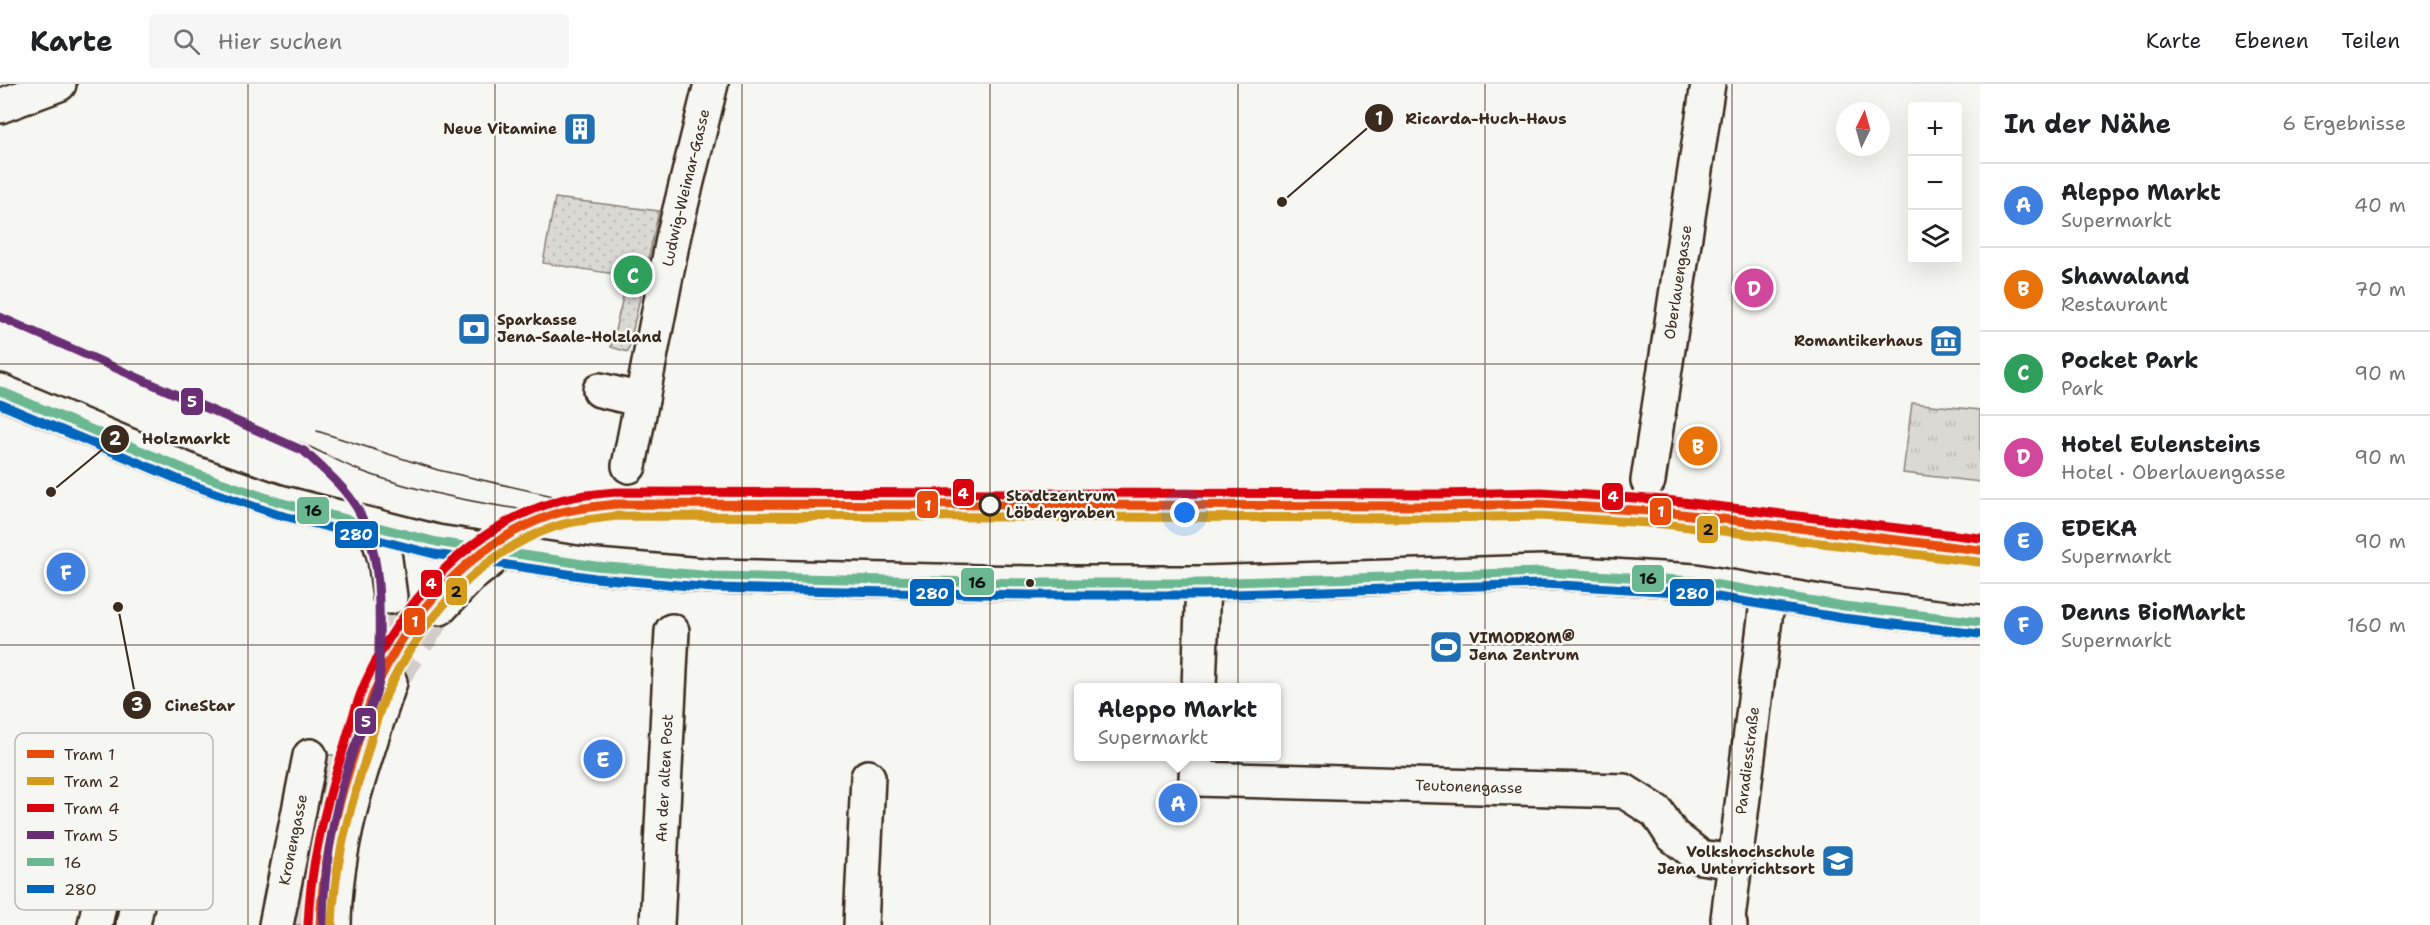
<!DOCTYPE html>
<html lang="de">
<meta charset="utf-8">
<style>
body{margin:0;font-family:"Shantell Sans",sans-serif;background:#f6f6f6;color:#202124}
.controls{position:absolute;right:18px;top:18px;display:grid;overflow:hidden;border-radius:6px;box-shadow:0 6px 24px #0002}
.controls button{width:54px;height:54px;display:grid;place-items:center;padding:0;border:0;border-bottom:2px solid #e0e0e0;background:#fff;color:#202124;font:30px sans-serif}
.compass{position:absolute;left:1836px;top:18px;width:54px;height:54px;border-radius:50%;background:#fff;box-shadow:0 6px 24px #0002;rotate:5deg}
.you{position:absolute;left:1185px;top:429px;width:21px;height:21px;margin:-15px;border:4px solid #fff;border-radius:50%;background:#1a73e8;box-shadow:0 0 0 9px #1a73e833}
.badge{display:grid;place-items:center;width:39px;height:39px;border-radius:50%;background:#1f6fb2;color:#fff;font-size:20px;font-weight:700}
.pin{position:absolute;translate:-50% -50%;border:3px solid #fff;box-shadow:0 2px 6px #0006}
.popup{position:absolute;left:1074px;top:599px;width:207px;height:78px;box-sizing:border-box;display:grid;place-content:center;border-radius:6px;background:#fff;filter:drop-shadow(0 2px 4px #0005);font-size:20px;white-space:nowrap;color:#757577}
.popup b{font-size:22px;color:#202124}
.popup::after{content:'';position:absolute;left:50%;top:100%;margin-left:-12px;border:12px solid transparent;border-top-color:#fff}
.list{margin:0;padding:0;list-style:none}
h2{display:flex;justify-content:space-between;align-items:center;height:78px;margin:0;padding:0 24px;font-size:26px}
h2 small{font-size:20px;font-weight:400;color:#757577}
.list li{display:grid;grid-template-columns:39px 1fr auto;gap:18px;align-items:center;box-sizing:border-box;height:84px;padding:0 24px;border-top:2px solid #e0e0e0}
.list b{display:block;font-size:22px;white-space:nowrap}
.list p{margin:0;font-size:20px;white-space:nowrap;color:#757577}
.list em{font-size:20px;font-style:normal;color:#757577}
.icon{flex:none;width:33px;height:33px;fill:none;stroke:currentColor;stroke-width:2;stroke-linecap:round;stroke-linejoin:round}
.map{position:relative;flex:none;width:1980px;height:841px;overflow:hidden}
header{display:flex;align-items:center;gap:36px;box-sizing:border-box;height:84px;padding:0 30px;background:#fff;border-bottom:2px solid #e0e0e0}
header strong{font-size:28px}
nav{display:flex;gap:33px;margin-inline-start:auto;font-size:21px}
.search{width:420px;height:54px;background:#f6f6f6;display:flex;align-items:center;gap:15px;box-sizing:border-box;padding:0 21px;border-radius:6px;color:#757577;font-size:22px}
main{display:flex}
aside{flex:1;background:#fff}
.map>svg:first-child{display:block}
</style>
<header>
<strong>Karte</strong>
<div class="search"><svg class="icon" aria-label="search" viewBox="0 0 24 24"><circle cx="10" cy="10" r="6"/><path d="M15 15l6 6"/></svg>Hier suchen</div>
<nav><a>Karte</a><a>Ebenen</a><a>Teilen</a></nav>
</header>
<main>
<div class="map">
<svg width="1980" height="841" viewBox="0 0 1980 841">
<defs>
<pattern id="grass-tufts" width="24" height="20" patternUnits="userSpaceOnUse" patternTransform="scale(1.5)"><rect width="24" height="20" fill="#dad9d3"/><path d="M3 7l-1-3M5 7V3M7 7l1-3M15 17l-1-3M17 17v-4M19 17l1-3" fill="none" stroke="#bcbab5"/></pattern>
<pattern id="park-dots" width="8" height="8" patternUnits="userSpaceOnUse" patternTransform="scale(1.5)"><rect width="8" height="8" fill="#dad9d3"/><path d="M2 2h.1M6 6h.1" fill="none" stroke="#bcbab5" stroke-width="1.8" stroke-linecap="round"/></pattern>
</defs>
<rect width="100%" height="100%" fill="#f6f6f2"/>
<filter id="ink" filterUnits="userSpaceOnUse"><feTurbulence type="fractalNoise" baseFrequency=".0167" numOctaves="2"/><feDisplacementMap in="SourceGraphic" scale="12" xChannelSelector="R" yChannelSelector="G"/><feConvolveMatrix kernelMatrix="1 2 1 2 8 2 1 2 1" color-interpolation-filters="sRGB"/></filter>
<g filter="url(#ink)">
<!-- grass -->
<g fill="url(#grass-tufts)" stroke="#8a8278" stroke-width="1.5">
<polygon points="1912,319 1980,326 1980,398 1903,389"/>
<polygon points="324,670 338,672 310,811 310,841 292,841"/>
</g>
<!-- park -->
<polygon fill="url(#park-dots)" stroke="#8a8278" stroke-width="1.5" points="555,114 659,127 628,268 611,263 628,192 543,179"/>
<g fill="none" stroke-linecap="round" stroke-linejoin="round">
<!-- minor-tunnel -->
<g stroke="#d1cdc8" stroke-width="33" stroke-dasharray="33 16" stroke-linecap="butt">
<polyline points="390,513 390,598"/>
<polyline points="390,598 440,524"/>
</g>
<!-- minor casing -->
<g stroke="#3b2a1e" stroke-width="38">
<g id="minor">
<polyline points="0,22 59,0"/>
<polyline points="600,306 642,316"/>
<polyline points="0,307 194,389 279,418 437,458 596,482 714,492 1030,499 1203,499 1544,488 1695,497 1844,522 1980,538"/>
<path id="s1" d="M 629,382 L 674,150 L 711,0"/>
<path id="s2" d="M 1648,397 L 1708,0"/>
<polyline points="375,442 385,475 390,513"/>
<polyline points="440,524 469,493 502,467"/>
<polyline points="1199,604 1203,499"/>
<path id="s3" d="M 1197,672 L 1196,695 L 1624,707 L 1657,728 L 1672,751 L 1700,773 L 1735,778"/>
<polyline points="52,775 106,787 95,841"/>
<polyline points="133,841 153,740"/>
<path id="s4" d="M 276,841 L 310,672"/>
<path d="M 334,841 C 335,755 363,679 390,598"/>
<path id="s5" d="M 657,841 L 672,547"/>
<polyline points="861,841 868,693"/>
<path id="s6" d="M 1730,841 L 1728,835 L 1768,510"/>
</g>
</g>
<!-- minor -->
<use href="#minor" stroke="#f6f6f2" stroke-width="33"/>
<!-- tram -->
<g stroke="#3b2a1e" stroke-width="1.5">
<polyline points="317,347 438,386 553,412 615,420"/>
<path d="M 299,358 C 320,367 340,379 361,387 C 442,417 536,429 621,437"/>
</g>
<!-- bus-1 casing -->
<g stroke="#f6f6f2" stroke-width="14">
<polyline id="bus-1" points="0,307 194,389 279,418 437,458 596,482 714,492 1030,499 1203,499 1544,488 1695,497 1844,522 1980,538"/>
</g>
<!-- bus-2 casing -->
<g stroke="#f6f6f2" stroke-width="14">
<polyline id="bus-2" points="0,320 189,400 276,430 434,470 595,494 714,504 1030,511 1203,511 1544,500 1694,509 1842,534 1979,550"/>
</g>
<!-- bus-1 -->
<use href="#bus-1" stroke="#6ab792" stroke-width="9"/>
<!-- bus-2 -->
<use href="#bus-2" stroke="#0065bd" stroke-width="9"/>
<!-- tram-1 casing -->
<g stroke="#f6f6f2" stroke-width="14">
<path id="tram-1" d="M 320,841 C 322,785 334,733 351,680 C 359,655 365,630 375,606 C 408,530 472,458 552,431 C 572,424 594,423 615,420 L 1436,422 L 1540,420 L 1665,428 L 1980,466"/>
</g>
<!-- tram-2 casing -->
<g stroke="#f6f6f2" stroke-width="14">
<path id="tram-2" d="M 332,841 C 334,785 347,733 364,680 C 371,657 376,633 386,611 C 419,538 480,467 557,442 C 576,436 596,435 616,432 L 1436,434 L 1540,432 L 1664,440 L 1979,478"/>
</g>
<!-- tram-3 casing -->
<g stroke="#f6f6f2" stroke-width="14">
<path id="tram-3" d="M 308,841 C 310,784 323,731 340,676 C 348,651 354,624 365,599 C 401,521 465,448 548,420 C 569,412 593,410 615,408 L 1436,410 L 1541,408 L 1666,416 L 1980,454"/>
</g>
<!-- tram-4 casing -->
<g stroke="#f6f6f2" stroke-width="14">
<path id="tram-4" d="M 0,233 L 304,367 C 323,385 343,401 357,424 C 381,466 380,519 379,566 C 379,576 381,588 379,598 C 373,626 357,652 349,679 C 333,732 323,786 323,841"/>
</g>
<!-- tram-1 -->
<use href="#tram-1" stroke="#e94c0a" stroke-width="9"/>
<!-- tram-2 -->
<use href="#tram-2" stroke="#d49b1c" stroke-width="9"/>
<!-- tram-3 -->
<use href="#tram-3" stroke="#da020e" stroke-width="9"/>
<!-- tram-4 -->
<use href="#tram-4" stroke="#6a2e74" stroke-width="9"/>
</g>
</g>
<!-- grid -->
<path fill="none" stroke="#3b2a1e" stroke-width="1.5" stroke-opacity="0.55" d="M 248,0 L 248,841M 495,0 L 495,841M 742,0 L 742,841M 990,0 L 990,841M 1238,0 L 1238,841M 1485,0 L 1485,841M 1732,0 L 1732,841M 0,280 L 1980,280M 0,561 L 1980,561"/>
<!-- icons -->
<defs>
<g id="building-square" transform="scale(1.725)"><rect x="-9" y="-9" width="18" height="18" rx="4" fill="#1f6fb2" stroke="#f6f6f2"/><path d="M-4-6H4V6H1V3H-1V6H-4ZM-2.5-4.3h1.7v1.8h-1.7ZM.8-4.3h1.7v1.8H.8ZM-2.5-1h1.7V.8h-1.7ZM.8-1h1.7V.8H.8Z" fill="#fff"/></g>
<g id="bank-square" transform="scale(1.725)"><rect x="-9" y="-9" width="18" height="18" rx="4" fill="#1f6fb2" stroke="#f6f6f2"/><path d="M-6-4H6V4H-6ZM0-2.3a2.3 2.3 0 1 0 0 4.6a2.3 2.3 0 1 0 0-4.6Z" fill="#fff"/></g>
<g id="museum-square" transform="scale(1.725)"><rect x="-9" y="-9" width="18" height="18" rx="4" fill="#1f6fb2" stroke="#f6f6f2"/><path d="M0-6L6-3V-2H-6V-3ZM-5-1h2V3h-2ZM-1-1h2V3h-2ZM3-1h2V3H3ZM-6 4H6V6H-6Z" fill="#fff"/></g>
<g id="stadium-square" transform="scale(1.725)"><rect x="-9" y="-9" width="18" height="18" rx="4" fill="#1f6fb2" stroke="#f6f6f2"/><path d="M0-5a6.5 5 0 1 0 0 10a6.5 5 0 1 0 0-10ZM-3.5-1.8h7v3.6h-7Z" fill="#fff"/></g>
<g id="university-square" transform="scale(1.725)"><rect x="-9" y="-9" width="18" height="18" rx="4" fill="#1f6fb2" stroke="#f6f6f2"/><path d="M0-5L7-2L0 1L-7-2ZM-4 1L0 2.5L4 1V4Q0 6-4 4Z" fill="#fff"/></g>
</defs>
<g fill-rule="evenodd">
<use href="#building-square" x="580" y="45"/>
<use href="#bank-square" x="474" y="245"/>
<use href="#museum-square" x="1946" y="257"/>
<use href="#stadium-square" x="1446" y="563"/>
<use href="#university-square" x="1838" y="777"/>
</g>
<!-- markers -->
<circle fill="#f6f6f2" stroke="#3b2a1e" stroke-width="3" cx="990" cy="421" r="10"/>
<circle fill="#3b2a1e" stroke="#f6f6f2" stroke-width="2" cx="1030" cy="499" r="5"/>
<g text-anchor="middle" dominant-baseline="central" stroke-width="5" stroke-linejoin="round" paint-order="stroke">
<!-- poi labels -->
<g font-size="15" font-weight="bold" fill="#3b2a1e" stroke="#f6f6f2" text-anchor="end">
<text x="557" y="45">Neue Vitamine</text>
<text x="497" y="236" text-anchor="start">Sparkasse<tspan x="497" dy="17">Jena-Saale-Holzland</tspan></text>
<text x="1923" y="257">Romantikerhaus</text>
<text x="1469" y="554" text-anchor="start">VIMODROM®<tspan x="1469" dy="17">Jena Zentrum</tspan></text>
<text x="1815" y="768">Volkshochschule<tspan x="1815" dy="17">Jena Unterrichtsort</tspan></text>
</g>
<!-- street labels -->
<g font-size="15" fill="#3b2a1e" stroke="#f6f6f2">
<text stroke="none"><textPath href="#s1" startOffset="284">Ludwig-Weimar-Gasse</textPath></text>
<text stroke="none"><textPath href="#s2" startOffset="201">Oberlauengasse</textPath></text>
<text stroke="none"><textPath href="#s6" startOffset="166">Paradiesstraße</textPath></text>
<text stroke="none"><textPath href="#s5" startOffset="147">An der alten Post</textPath></text>
<text stroke="none"><textPath href="#s3" startOffset="296">Teutonengasse</textPath></text>
<text stroke="none"><textPath href="#s4" startOffset="87">Kronengasse</textPath></text>
</g>
<!-- stop labels -->
<g font-size="15" font-weight="bold" fill="#3b2a1e" stroke="#f6f6f2" text-anchor="start">
<text x="1006" y="412">Stadtzentrum<tspan x="1006" dy="17">Löbdergraben</tspan></text>
</g>
</g>
<!-- legend -->
<rect x="15" y="649" width="198" height="177" rx="9" fill="#f6f6f2" stroke="#beb9b2" stroke-width="1.5"/>
<rect x="27" y="666" width="27" height="8" fill="#e94c0a"/>
<rect x="27" y="693" width="27" height="8" fill="#d49b1c"/>
<rect x="27" y="720" width="27" height="8" fill="#da020e"/>
<rect x="27" y="747" width="27" height="8" fill="#6a2e74"/>
<rect x="27" y="774" width="27" height="8" fill="#6ab792"/>
<rect x="27" y="801" width="27" height="8" fill="#0065bd"/>
<g font-size="16" fill="#3b2a1e">
<text x="64" y="676">Tram 1</text>
<text x="64" y="703">Tram 2</text>
<text x="64" y="730">Tram 4</text>
<text x="64" y="757">Tram 5</text>
<text x="64" y="784">16</text>
<text x="64" y="811">280</text>
</g>
<!-- callouts -->
<path fill="none" stroke="#3b2a1e" stroke-width="2" d="M1282 118L1379 34M51 408L115 355M118 523L137 621"/>
<g fill="#3b2a1e" stroke="#f6f6f2" stroke-width="2">
<circle cx="1282" cy="118" r="6"/>
<circle cx="51" cy="408" r="6"/>
<circle cx="118" cy="523" r="6"/>
<circle cx="1379" cy="34" r="15"/>
<circle cx="115" cy="355" r="15"/>
<circle cx="137" cy="621" r="15"/>
</g>
<g font-size="18" text-anchor="middle" font-weight="bold" fill="#fff">
<text x="1379" y="41">1</text>
<text x="115" y="361">2</text>
<text x="137" y="627">3</text>
</g>
<g font-size="16" text-anchor="middle" font-weight="bold" fill="#3b2a1e" stroke="#f6f6f2" stroke-width="5" stroke-linejoin="round" paint-order="stroke">
<text x="1486" y="40">Ricarda-Huch-Haus</text>
<text x="186" y="360">Holzmarkt</text>
<text x="200" y="627">CineStar</text>
</g>
<g stroke="#f6f6f2" stroke-width="2">
<rect x="180" y="303" width="24" height="29" rx="6" fill="#6a2e74"/>
<rect x="952" y="394" width="23" height="29" rx="6" fill="#da020e"/>
<rect x="1601" y="398" width="23" height="29" rx="6" fill="#da020e"/>
<rect x="916" y="406" width="23" height="29" rx="6" fill="#e94c0a"/>
<rect x="296" y="412" width="34" height="29" rx="6" fill="#6ab792"/>
<rect x="1649" y="413" width="23" height="29" rx="6" fill="#e94c0a"/>
<rect x="1696" y="431" width="23" height="29" rx="6" fill="#d49b1c"/>
<rect x="334" y="436" width="45" height="29" rx="6" fill="#0065bd"/>
<rect x="1631" y="480" width="34" height="29" rx="6" fill="#6ab792"/>
<rect x="960" y="483" width="35" height="29" rx="6" fill="#6ab792"/>
<rect x="420" y="485" width="23" height="29" rx="6" fill="#da020e"/>
<rect x="445" y="493" width="23" height="29" rx="6" fill="#d49b1c"/>
<rect x="909" y="494" width="46" height="29" rx="6" fill="#0065bd"/>
<rect x="1669" y="494" width="46" height="29" rx="6" fill="#0065bd"/>
<rect x="403" y="523" width="23" height="29" rx="6" fill="#e94c0a"/>
<rect x="354" y="623" width="23" height="28" rx="6" fill="#6a2e74"/>
</g>
<g font-size="16" text-anchor="middle" font-weight="bold" fill="#fff">
<text x="192" y="323">5</text>
<text x="963" y="415">4</text>
<text x="1613" y="418">4</text>
<text x="928" y="427">1</text>
<text x="1661" y="433">1</text>
<text x="356" y="456">280</text>
<text x="431" y="505">4</text>
<text x="932" y="515">280</text>
<text x="1692" y="515">280</text>
<text x="415" y="543">1</text>
<text x="366" y="643">5</text>
</g>
<g font-size="16" text-anchor="middle" font-weight="bold" fill="#111">
<text x="313" y="432">16</text>
<text x="1708" y="451">2</text>
<text x="1648" y="500">16</text>
<text x="977" y="504">16</text>
<text x="456" y="513">2</text>
</g>
</svg>
<div class="controls">
<button>+</button>
<button>−</button>
<button><svg class="icon" aria-label="layers" viewBox="0 0 24 24"><path d="M12 4l9 5-9 5-9-5zM3 14l9 5 9-5"/></svg></button>
</div>
<svg class="compass" viewBox="-18 -18 36 36"><path d="M0-13l5 13h-10z" fill="#e53935"/><path d="M0 13l5-13h-10z" fill="#757577"/></svg>
<div class="you"></div>
<div class="pin badge" style="left:1178px;top:719px;background:#3f7fe0">A</div>
<div class="popup"><b>Aleppo Markt</b>Supermarkt</div>
<div class="pin badge" style="left:1698px;top:362px;background:#e8710a">B</div>
<div class="pin badge" style="left:633px;top:191px;background:#2e9e5b">C</div>
<div class="pin badge" style="left:1754px;top:204px;background:#d1479c">D</div>
<div class="pin badge" style="left:603px;top:675px;background:#3f7fe0">E</div>
<div class="pin badge" style="left:66px;top:488px;background:#3f7fe0">F</div>
</div>
<aside>
<h2>In der Nähe<small>6 Ergebnisse</small></h2>
<ul class="list">
<li><span class="badge" style="background:#3f7fe0">A</span><div><b>Aleppo Markt</b><p>Supermarkt</p></div><em>40 m</em></li>
<li><span class="badge" style="background:#e8710a">B</span><div><b>Shawaland</b><p>Restaurant</p></div><em>70 m</em></li>
<li><span class="badge" style="background:#2e9e5b">C</span><div><b>Pocket Park</b><p>Park</p></div><em>90 m</em></li>
<li><span class="badge" style="background:#d1479c">D</span><div><b>Hotel Eulensteins</b><p>Hotel · Oberlauengasse</p></div><em>90 m</em></li>
<li><span class="badge" style="background:#3f7fe0">E</span><div><b>EDEKA</b><p>Supermarkt</p></div><em>90 m</em></li>
<li><span class="badge" style="background:#3f7fe0">F</span><div><b>Denns BioMarkt</b><p>Supermarkt</p></div><em>160 m</em></li>
</ul>
</aside>
</main>
